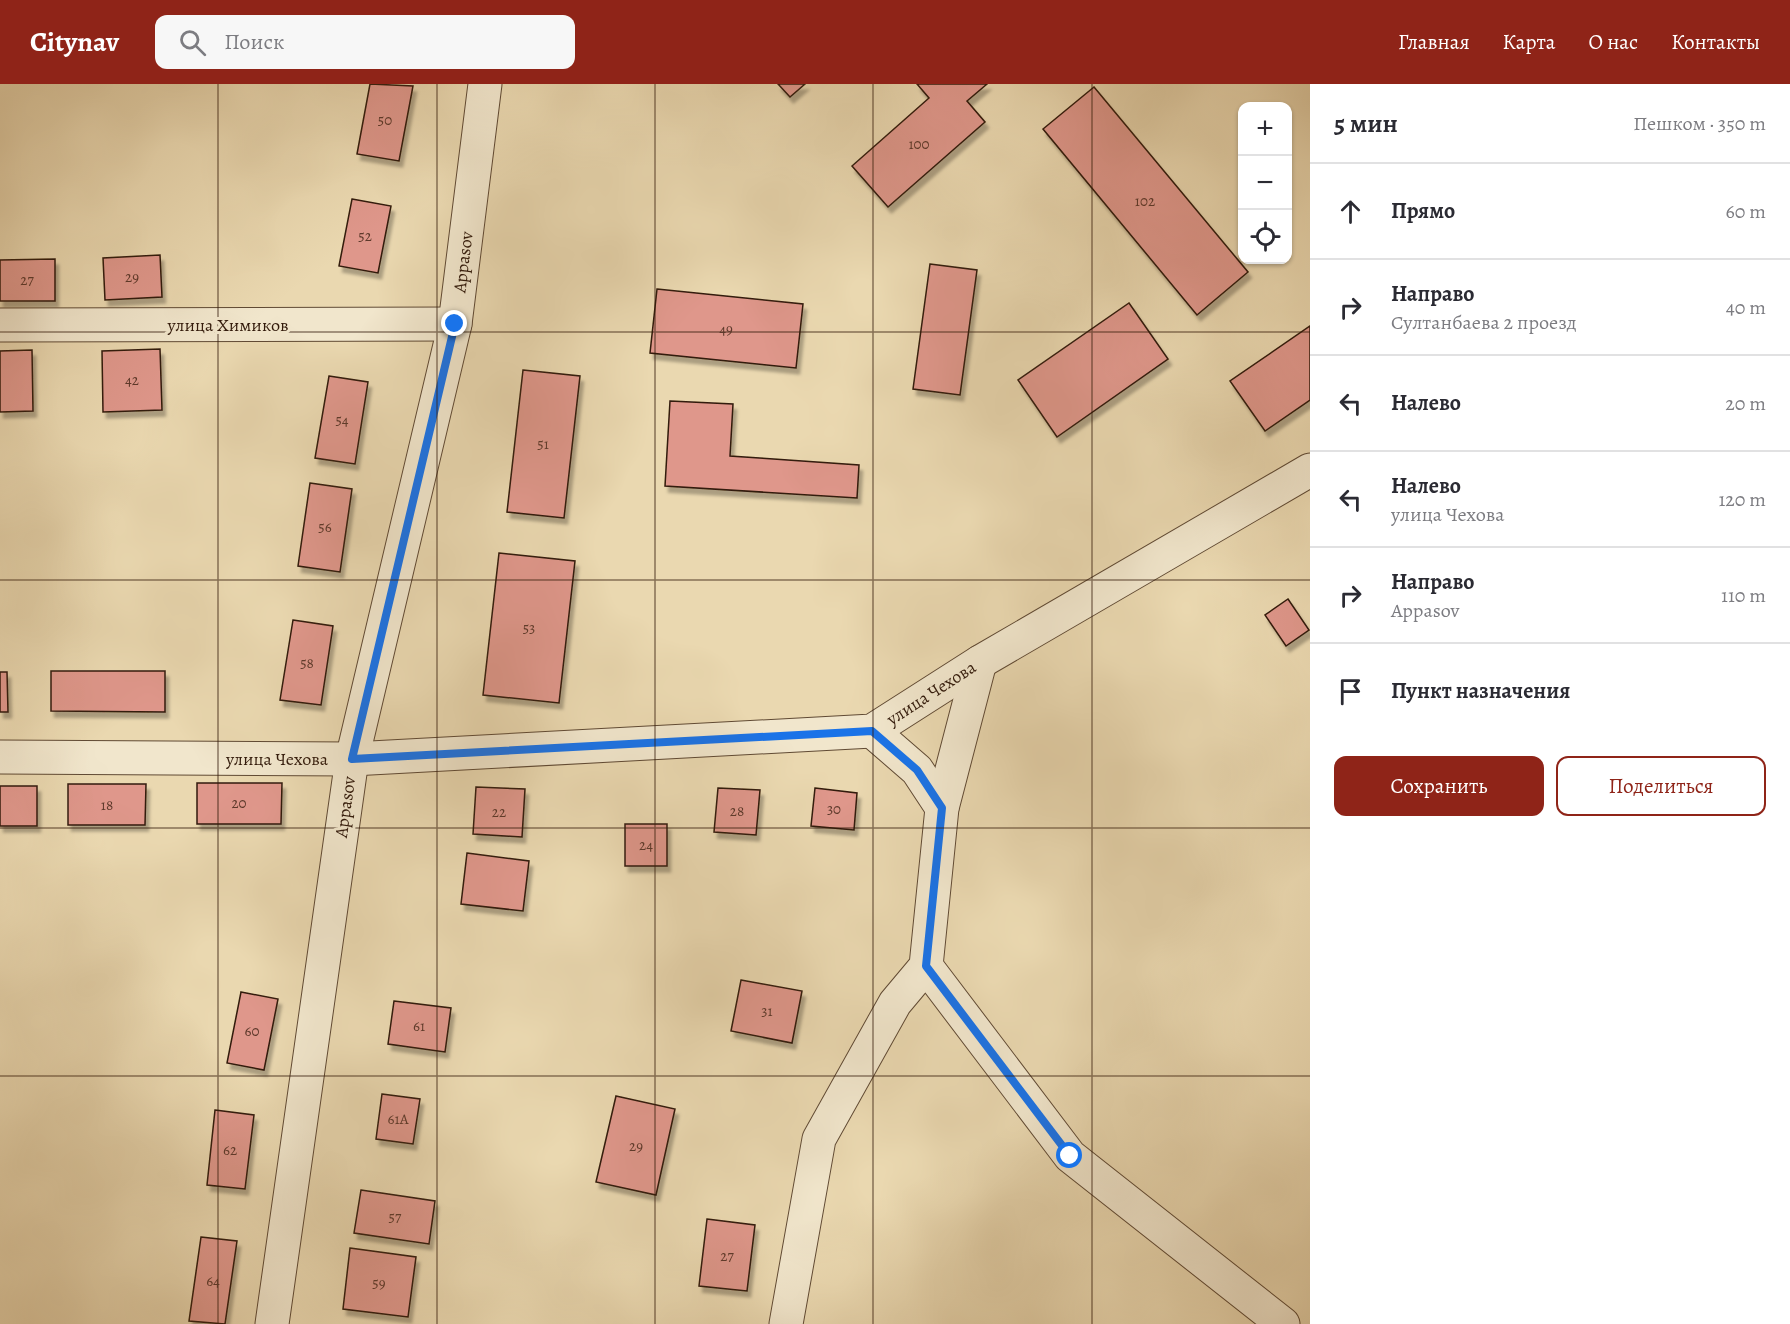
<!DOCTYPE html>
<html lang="ru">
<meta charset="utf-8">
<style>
body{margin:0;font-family:Alegreya,serif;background:#f7f7f7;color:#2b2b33}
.controls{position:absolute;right:18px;top:18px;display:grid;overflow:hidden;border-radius:12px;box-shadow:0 2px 4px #0004}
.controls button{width:54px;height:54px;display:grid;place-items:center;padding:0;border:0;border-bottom:2px solid #e1e1e2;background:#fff;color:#2b2b33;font:30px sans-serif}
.stop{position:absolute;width:18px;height:18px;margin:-14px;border:4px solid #1a73e8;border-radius:50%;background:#fff}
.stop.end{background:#1a73e8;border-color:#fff;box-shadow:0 2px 6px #0008}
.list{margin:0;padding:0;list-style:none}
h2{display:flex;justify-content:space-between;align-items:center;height:78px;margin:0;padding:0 24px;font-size:26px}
h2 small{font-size:20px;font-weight:400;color:#7c7c81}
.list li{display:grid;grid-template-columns:39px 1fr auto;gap:18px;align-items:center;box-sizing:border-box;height:96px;padding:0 24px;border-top:2px solid #e1e1e2}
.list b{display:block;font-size:22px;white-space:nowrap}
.list p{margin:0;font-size:20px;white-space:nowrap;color:#7c7c81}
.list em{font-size:20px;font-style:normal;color:#7c7c81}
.actions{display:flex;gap:12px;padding:18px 24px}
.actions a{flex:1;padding:14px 0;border:2px solid #8f2418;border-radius:12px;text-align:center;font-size:21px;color:#8f2418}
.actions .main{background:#8f2418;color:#fff}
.icon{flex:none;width:33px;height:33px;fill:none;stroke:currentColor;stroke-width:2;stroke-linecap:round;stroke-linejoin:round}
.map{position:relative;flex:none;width:1310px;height:1240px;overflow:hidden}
header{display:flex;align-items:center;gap:36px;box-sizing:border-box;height:84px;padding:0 30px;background:#8f2418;color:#fff}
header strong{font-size:28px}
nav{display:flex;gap:33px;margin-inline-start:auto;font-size:21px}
.search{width:420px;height:54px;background:#f7f7f7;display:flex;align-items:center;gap:15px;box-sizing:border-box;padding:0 21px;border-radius:12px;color:#7c7c81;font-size:22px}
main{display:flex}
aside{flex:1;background:#fff}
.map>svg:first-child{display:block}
</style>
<header>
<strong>Citynav</strong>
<div class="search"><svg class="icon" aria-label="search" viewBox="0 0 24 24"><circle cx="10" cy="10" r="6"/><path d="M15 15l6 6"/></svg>Поиск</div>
<nav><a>Главная</a><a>Карта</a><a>О нас</a><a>Контакты</a></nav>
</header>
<main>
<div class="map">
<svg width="1310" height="1240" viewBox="0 0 1310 1240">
<defs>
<filter id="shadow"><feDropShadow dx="3.5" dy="6" stdDeviation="1.5" flood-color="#0004"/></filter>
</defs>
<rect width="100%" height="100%" fill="#ead8b0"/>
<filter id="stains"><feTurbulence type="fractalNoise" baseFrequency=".00333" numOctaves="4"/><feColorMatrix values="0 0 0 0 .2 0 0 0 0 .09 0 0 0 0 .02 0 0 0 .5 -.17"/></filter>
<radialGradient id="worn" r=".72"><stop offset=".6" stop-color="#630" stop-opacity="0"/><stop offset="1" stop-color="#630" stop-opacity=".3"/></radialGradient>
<!-- building -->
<g fill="#df978b" stroke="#321a0b" stroke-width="1.5" filter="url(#shadow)">
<polygon points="370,0 413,2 399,77 357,70"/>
<polygon points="778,0 805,0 790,13"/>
<polygon points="917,0 987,0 967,17 985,38 888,123 852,82 929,14"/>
<polygon points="1094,3 1248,188 1197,231 1043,45"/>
<polygon points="352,115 391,122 378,189 339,182"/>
<polygon points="160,171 162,213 105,216 103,174"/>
<polygon points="55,175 55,217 0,217 0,176"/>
<polygon points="930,180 977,186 960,311 913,305"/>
<polygon points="657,205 803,220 796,284 650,269"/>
<polygon points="1129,219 1168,275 1057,353 1018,296"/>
<polygon points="1310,242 1310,316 1265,347 1230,297"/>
<polygon points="160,265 162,326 103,328 102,267"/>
<polygon points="32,266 33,327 0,328 0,267"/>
<polygon points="523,286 580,292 564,434 507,428"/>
<polygon points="329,292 368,298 355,380 315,374"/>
<polygon points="670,317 733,320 730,372 859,381 857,414 665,402"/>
<polygon points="310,399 352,405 340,488 298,482"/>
<polygon points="499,469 575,477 559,619 483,611"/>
<polygon points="1288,515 1309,546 1286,562 1265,531"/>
<polygon points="293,536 333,542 321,621 280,616"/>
<polygon points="51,587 165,587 165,628 51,627"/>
<polygon points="0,588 7,588 8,628 0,628"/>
<polygon points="197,699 282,699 281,740 197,740"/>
<polygon points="68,700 146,700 145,741 68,741"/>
<rect x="0" y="702" width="37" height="40"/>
<polygon points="476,703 525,705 522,753 473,750"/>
<polygon points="718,704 760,706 756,751 714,748"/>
<polygon points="815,704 857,709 854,746 811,742"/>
<rect x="625" y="740" width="42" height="42"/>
<polygon points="467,769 529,777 523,827 461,820"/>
<polygon points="741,896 802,907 792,959 731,947"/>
<polygon points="241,908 278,915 264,986 227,979"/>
<polygon points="394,917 451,924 445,968 388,960"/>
<polygon points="382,1010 420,1015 413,1060 376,1055"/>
<polygon points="616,1012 675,1025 656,1111 596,1098"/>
<polygon points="215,1026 254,1031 245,1105 207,1101"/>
<polygon points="361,1106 435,1117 429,1160 354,1149"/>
<polygon points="707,1135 755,1141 747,1207 699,1202"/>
<polygon points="201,1153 237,1157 225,1240 189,1237"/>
<polygon points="350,1164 416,1173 408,1233 343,1225"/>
</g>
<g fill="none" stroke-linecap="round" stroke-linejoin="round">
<!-- minor casing -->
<g stroke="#604a34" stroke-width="35">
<g id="minor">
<polyline points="0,241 455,240"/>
<polyline points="872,647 917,686 942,724"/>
<polyline points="0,673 352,675 872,647 980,578 1310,386"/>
<polyline points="926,882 1070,1072 1283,1240"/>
<polyline points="272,1240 352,675 455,240 485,0"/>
<polyline points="786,1240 819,1055 895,919 926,882 942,724 980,578"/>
</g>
</g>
<!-- minor -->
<use href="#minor" stroke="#f1e6cc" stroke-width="33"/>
</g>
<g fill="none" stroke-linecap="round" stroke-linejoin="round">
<!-- route -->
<polyline stroke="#1a73e8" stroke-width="8" points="455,240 352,675 872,647 917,686 942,724 926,882 1070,1072"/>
</g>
<!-- grid -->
<path fill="none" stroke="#321a0b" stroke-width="1.5" stroke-opacity="0.55" d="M 218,0 L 218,1240M 437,0 L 437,1240M 655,0 L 655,1240M 873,0 L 873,1240M 1092,0 L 1092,1240M 0,248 L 1310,248M 0,496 L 1310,496M 0,744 L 1310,744M 0,992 L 1310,992"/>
<g text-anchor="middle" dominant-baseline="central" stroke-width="6" stroke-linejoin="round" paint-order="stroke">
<!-- number labels -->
<g font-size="15" fill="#5d392b">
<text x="385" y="36">50</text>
<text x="919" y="60">100</text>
<text x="1145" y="117">102</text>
<text x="365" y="152">52</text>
<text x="132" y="193">29</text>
<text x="27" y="196">27</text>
<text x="726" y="245">49</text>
<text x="132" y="296">42</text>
<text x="342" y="336">54</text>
<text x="543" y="360">51</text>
<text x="325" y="443">56</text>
<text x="529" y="544">53</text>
<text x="307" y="579">58</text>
<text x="239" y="719">20</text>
<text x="107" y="721">18</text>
<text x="834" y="725">30</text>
<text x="737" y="727">28</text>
<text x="499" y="728">22</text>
<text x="646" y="761">24</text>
<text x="767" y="927">31</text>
<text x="419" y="942">61</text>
<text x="252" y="947">60</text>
<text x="398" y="1035">61А</text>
<text x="636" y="1062">29</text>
<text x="230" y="1066">62</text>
<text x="395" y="1133">57</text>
<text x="727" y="1172">27</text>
<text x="213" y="1197">64</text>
<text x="379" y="1199">59</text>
</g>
<!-- street labels -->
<g font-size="18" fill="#321a0b" stroke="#f1e6cc">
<text transform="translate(463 178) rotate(-83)">Appasov</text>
<text x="228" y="241">улица Химиков</text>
<text transform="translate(931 609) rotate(-33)">улица Чехова</text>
<text x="277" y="675">улица Чехова</text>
<text transform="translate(345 723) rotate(-82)">Appasov</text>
</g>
</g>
<rect width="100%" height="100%" filter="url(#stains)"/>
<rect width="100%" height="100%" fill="url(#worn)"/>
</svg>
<div class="controls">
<button>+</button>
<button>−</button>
<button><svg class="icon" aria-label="locate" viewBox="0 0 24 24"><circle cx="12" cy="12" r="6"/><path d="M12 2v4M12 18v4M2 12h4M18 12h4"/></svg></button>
</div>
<div class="stop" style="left:1070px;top:1072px"></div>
<div class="stop end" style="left:455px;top:240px"></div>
</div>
<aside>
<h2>5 мин<small>Пешком · 350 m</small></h2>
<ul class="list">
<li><svg class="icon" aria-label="ahead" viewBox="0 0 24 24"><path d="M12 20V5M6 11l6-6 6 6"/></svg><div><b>Прямо</b></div><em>60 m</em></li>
<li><svg class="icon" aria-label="right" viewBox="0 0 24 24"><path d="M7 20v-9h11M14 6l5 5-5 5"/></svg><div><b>Направо</b><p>Султанбаева 2 проезд</p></div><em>40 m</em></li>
<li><svg class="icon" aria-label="left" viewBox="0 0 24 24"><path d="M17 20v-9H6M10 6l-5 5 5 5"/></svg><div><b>Налево</b></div><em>20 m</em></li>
<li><svg class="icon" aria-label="left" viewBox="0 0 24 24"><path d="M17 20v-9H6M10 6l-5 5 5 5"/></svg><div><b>Налево</b><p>улица Чехова</p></div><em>120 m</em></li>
<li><svg class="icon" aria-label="right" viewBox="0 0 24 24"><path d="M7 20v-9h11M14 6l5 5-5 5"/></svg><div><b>Направо</b><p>Appasov</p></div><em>110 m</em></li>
<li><svg class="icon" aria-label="arrive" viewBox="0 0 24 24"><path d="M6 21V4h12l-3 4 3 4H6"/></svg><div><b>Пункт назначения</b></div></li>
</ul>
<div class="actions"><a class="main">Сохранить</a><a>Поделиться</a></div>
</aside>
</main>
